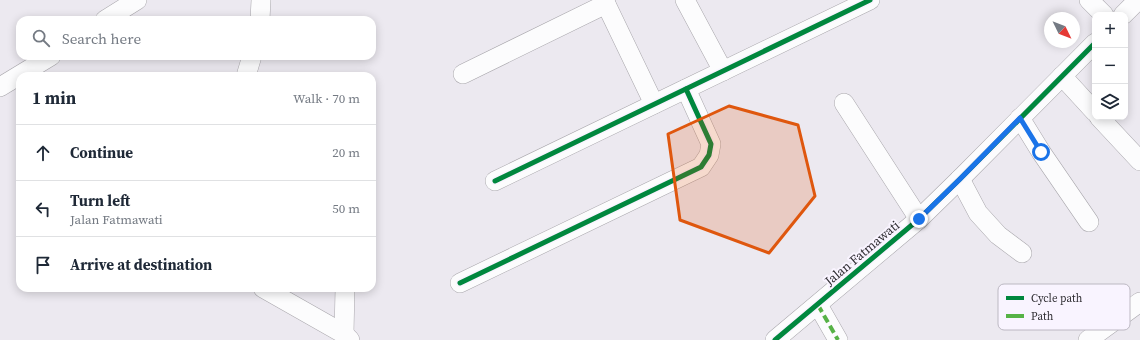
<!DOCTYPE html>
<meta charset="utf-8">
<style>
body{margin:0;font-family:"Source Serif 4",serif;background:#f6f6f7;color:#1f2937}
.controls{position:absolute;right:12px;top:12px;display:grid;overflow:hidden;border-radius:8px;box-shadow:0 2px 10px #0003}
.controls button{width:36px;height:36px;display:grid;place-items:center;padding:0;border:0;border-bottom:1px solid #e0e1e3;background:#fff;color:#1f2937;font:20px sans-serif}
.compass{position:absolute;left:1044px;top:12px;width:36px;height:36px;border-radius:50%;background:#fff;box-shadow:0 2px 10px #0003;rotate:133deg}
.stop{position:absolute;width:12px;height:12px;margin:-9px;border:3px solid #1a73e8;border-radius:50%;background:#fff}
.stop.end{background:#1a73e8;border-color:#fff;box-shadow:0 1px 4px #0008}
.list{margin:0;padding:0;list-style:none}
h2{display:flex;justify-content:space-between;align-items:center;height:52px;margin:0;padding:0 16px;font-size:17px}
h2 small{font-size:13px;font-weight:400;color:#747a83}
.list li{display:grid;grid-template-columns:26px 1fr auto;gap:12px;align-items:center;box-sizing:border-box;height:56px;padding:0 16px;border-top:1px solid #e0e1e3}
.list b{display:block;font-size:15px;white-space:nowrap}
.list p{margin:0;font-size:13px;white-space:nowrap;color:#747a83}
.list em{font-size:13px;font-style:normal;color:#747a83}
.icon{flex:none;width:22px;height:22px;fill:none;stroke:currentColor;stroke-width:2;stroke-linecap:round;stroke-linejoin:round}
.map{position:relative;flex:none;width:1140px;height:340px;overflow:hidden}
.search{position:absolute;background:#fff;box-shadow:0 2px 10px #0003;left:16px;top:16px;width:360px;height:44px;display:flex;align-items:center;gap:10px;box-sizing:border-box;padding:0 14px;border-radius:12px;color:#747a83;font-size:15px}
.panel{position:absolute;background:#fff;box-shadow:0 2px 10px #0003;left:16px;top:72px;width:360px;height:220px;border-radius:12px}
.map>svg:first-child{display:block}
</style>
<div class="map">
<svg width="1140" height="340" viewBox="0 0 1140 340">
<rect width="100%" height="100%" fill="#ece9f0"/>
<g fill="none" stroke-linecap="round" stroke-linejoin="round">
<!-- minor casing -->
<g stroke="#a8a6ab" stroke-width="20">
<g id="minor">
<polyline points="604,0 654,104"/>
<polyline points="685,0 723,71"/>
<polyline points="1089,0 1104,15"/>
<polyline points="1123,15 1138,0"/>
<polyline points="105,20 137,0"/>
<polyline points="260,20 261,0"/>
<polyline points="463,74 606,4"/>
<polyline points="246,76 252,56"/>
<polyline points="1062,76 1095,112"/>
<polyline points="0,87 51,56"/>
<polyline points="844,103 919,219"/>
<polyline points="1099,117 1140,161"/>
<polyline points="1020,118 1041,152 1089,222"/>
<polyline points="960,179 978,213 998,235 1022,253"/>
<polyline points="495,181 870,0"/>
<polyline points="460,283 701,167 709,155 711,144 686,89"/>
<polyline points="263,288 344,334 350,340"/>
<polyline points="818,305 838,340"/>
<polyline points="344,334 345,288"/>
<polyline points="775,340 919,219 960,179 1095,43"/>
<polyline points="1088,340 1140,302"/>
</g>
</g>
<!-- minor -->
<use href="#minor" stroke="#fcfcfd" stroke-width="19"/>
<!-- quiet -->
<polyline stroke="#56b246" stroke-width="4" stroke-dasharray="8 4" stroke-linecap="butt" points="818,305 838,340"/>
<!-- cycleway casing -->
<g stroke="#f9f4ff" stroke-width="8">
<g id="cycleway">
<polyline points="495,181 870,0"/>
<polyline points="460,283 701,167 709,155 711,144 686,89"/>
<polyline points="775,340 919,219 960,179 1095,43"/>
</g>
</g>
<!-- cycleway -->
<use href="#cycleway" stroke="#00873e" stroke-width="5"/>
</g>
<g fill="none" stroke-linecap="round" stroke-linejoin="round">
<!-- route -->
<polyline stroke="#1a73e8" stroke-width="5" points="919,219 960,179 1020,118 1041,152"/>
</g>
<!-- marked area -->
<path fill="#df570e" fill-opacity="0.2" stroke="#df570e" stroke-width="3" stroke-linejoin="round" d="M 729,106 L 798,125 L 815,196 L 769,253 L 680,220 L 668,134 Z"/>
<g text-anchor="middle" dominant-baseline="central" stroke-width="4" stroke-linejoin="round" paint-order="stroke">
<!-- street labels -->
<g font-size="13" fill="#2f2d32" stroke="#f9f4ff">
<text transform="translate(862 253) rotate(-40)">Jalan Fatmawati</text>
</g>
</g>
<!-- legend -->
<rect x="998" y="284" width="132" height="46" rx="6" fill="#f9f4ff" stroke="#bcb8c2" stroke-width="1"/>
<rect x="1006" y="296" width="18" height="4" fill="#00873e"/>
<rect x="1006" y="314" width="18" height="4" fill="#56b246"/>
<g font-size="11" fill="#2f2d32">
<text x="1031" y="302">Cycle path</text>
<text x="1031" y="320">Path</text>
</g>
</svg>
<div class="controls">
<button>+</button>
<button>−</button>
<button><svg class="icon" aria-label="layers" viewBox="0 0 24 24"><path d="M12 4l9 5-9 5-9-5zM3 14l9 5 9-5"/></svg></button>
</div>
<svg class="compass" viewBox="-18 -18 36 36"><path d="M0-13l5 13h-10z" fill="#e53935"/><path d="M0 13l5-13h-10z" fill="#747a83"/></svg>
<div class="stop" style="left:1041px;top:152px"></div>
<div class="stop end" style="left:919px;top:219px"></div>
<div class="search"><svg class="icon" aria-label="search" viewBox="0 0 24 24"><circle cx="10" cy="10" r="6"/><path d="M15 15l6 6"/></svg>Search here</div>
<section class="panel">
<h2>1 min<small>Walk · 70 m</small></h2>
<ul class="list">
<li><svg class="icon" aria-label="ahead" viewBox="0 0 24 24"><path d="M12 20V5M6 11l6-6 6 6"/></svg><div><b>Continue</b></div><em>20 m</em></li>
<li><svg class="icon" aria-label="left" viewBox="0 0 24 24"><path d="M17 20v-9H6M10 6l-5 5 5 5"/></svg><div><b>Turn left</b><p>Jalan Fatmawati</p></div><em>50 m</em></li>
<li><svg class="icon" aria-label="arrive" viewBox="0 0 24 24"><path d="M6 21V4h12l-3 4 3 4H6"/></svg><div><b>Arrive at destination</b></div></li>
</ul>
</section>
</div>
